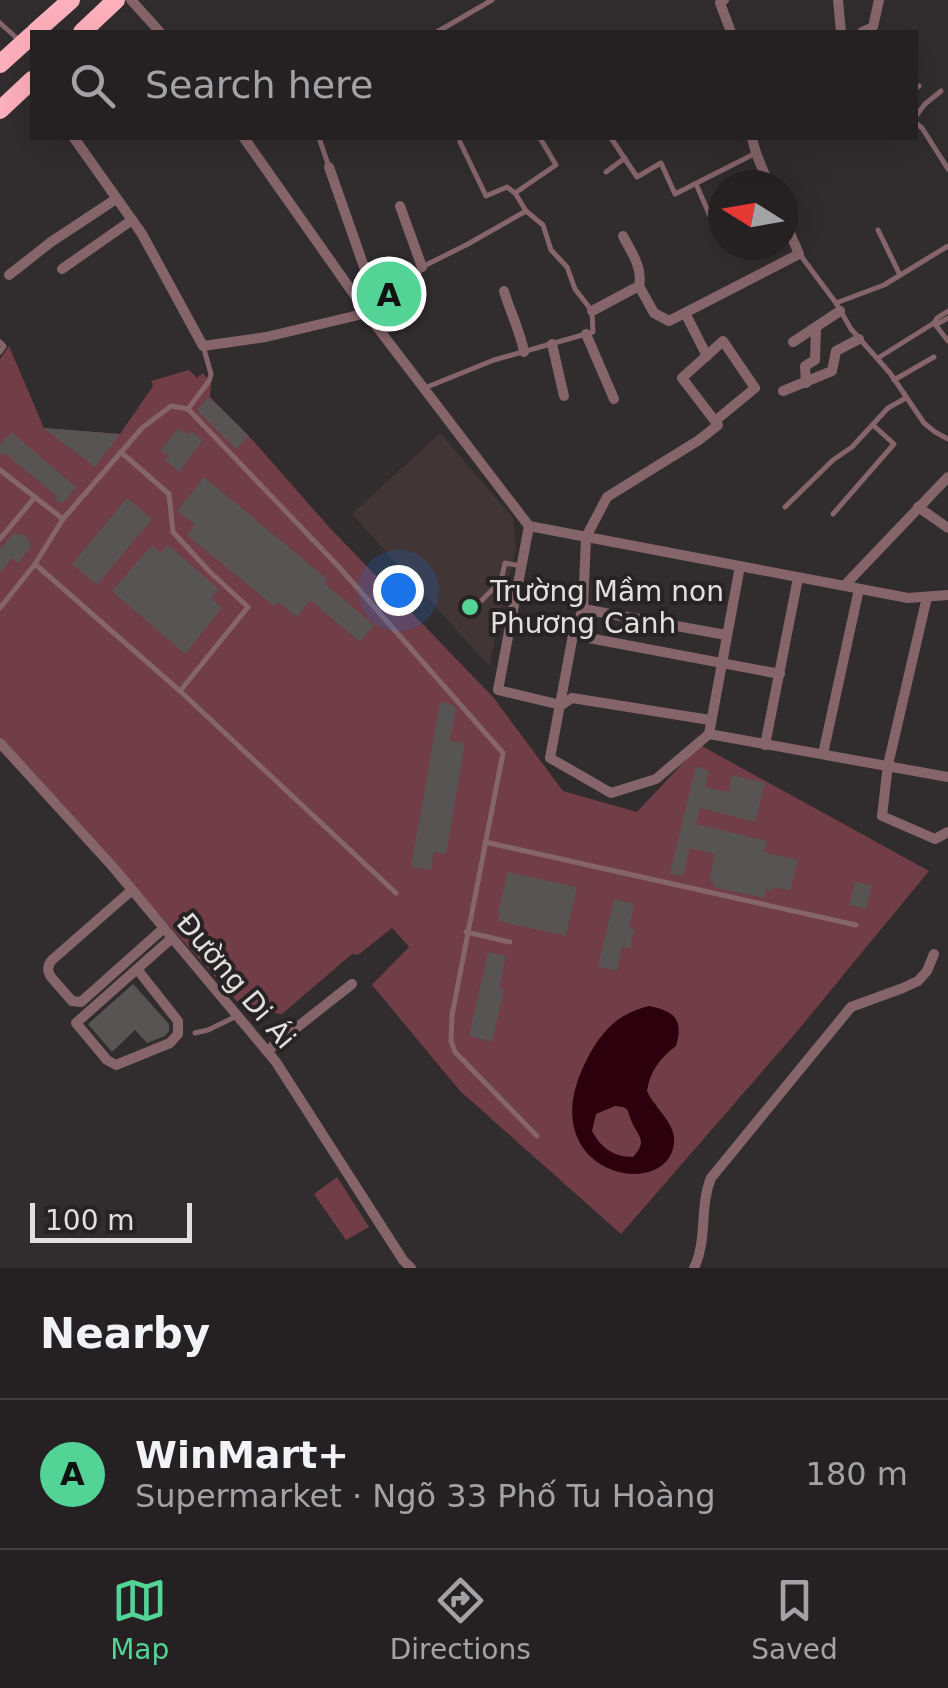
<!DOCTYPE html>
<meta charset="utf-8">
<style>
body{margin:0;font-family:"DejaVu Sans",sans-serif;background:#312e2f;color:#f1f3f6}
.compass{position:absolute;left:708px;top:170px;width:90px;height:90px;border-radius:50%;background:#252122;box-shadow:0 10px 40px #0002;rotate:281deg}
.scale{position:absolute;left:30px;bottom:25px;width:162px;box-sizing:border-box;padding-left:10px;border:5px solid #e2dfdf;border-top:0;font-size:28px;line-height:35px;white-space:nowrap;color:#e2dfdf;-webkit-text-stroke:8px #272223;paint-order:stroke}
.you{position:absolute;left:398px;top:590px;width:35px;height:35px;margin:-25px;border:8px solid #fff;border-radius:50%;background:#1a73e8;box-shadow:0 0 0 15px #1a73e833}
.badge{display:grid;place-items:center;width:65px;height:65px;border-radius:50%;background:#54d396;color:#111;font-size:32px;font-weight:700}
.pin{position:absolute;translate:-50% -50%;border:5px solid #fff;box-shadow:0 2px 10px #0006}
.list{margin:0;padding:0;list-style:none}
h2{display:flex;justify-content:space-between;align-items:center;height:130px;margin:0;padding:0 40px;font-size:42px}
h2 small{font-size:32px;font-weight:400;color:#a3a3a5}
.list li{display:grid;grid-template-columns:65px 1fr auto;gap:30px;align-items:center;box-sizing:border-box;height:150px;padding:0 40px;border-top:2px solid #423e40}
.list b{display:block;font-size:38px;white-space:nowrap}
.list p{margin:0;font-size:32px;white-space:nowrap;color:#a3a3a5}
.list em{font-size:32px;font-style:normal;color:#a3a3a5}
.icon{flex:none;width:55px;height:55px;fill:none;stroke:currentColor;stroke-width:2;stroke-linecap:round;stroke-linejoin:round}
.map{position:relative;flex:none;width:948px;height:1268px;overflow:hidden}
.search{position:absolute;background:#252122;box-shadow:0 10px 40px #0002;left:30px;right:30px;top:30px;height:110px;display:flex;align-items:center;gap:25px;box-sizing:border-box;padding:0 35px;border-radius:0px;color:#a3a3a5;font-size:38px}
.sheet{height:280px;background:#252122}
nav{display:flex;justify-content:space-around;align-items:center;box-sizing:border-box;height:140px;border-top:2px solid #423e40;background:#252122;font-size:28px;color:#a3a3a5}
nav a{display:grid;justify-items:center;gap:5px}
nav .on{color:#54d396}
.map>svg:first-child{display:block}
</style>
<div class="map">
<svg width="948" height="1268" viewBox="0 0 948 1268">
<rect width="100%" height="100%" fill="#312c2d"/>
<!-- built -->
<polygon fill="#413536" points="440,433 513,518 516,549 489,666 352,514"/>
<!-- green -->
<g fill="#713d46">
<polygon points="9,346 44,428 120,434 153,386 151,381 189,370 197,378 203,373 211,384 210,397 249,436 329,527 493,697 563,791 637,812 700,745 929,871 794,1035 621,1234 460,1091 372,985 409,947 392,928 358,955 352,954 282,1014 244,1009 0,737 0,359"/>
<polygon points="337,1177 369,1227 346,1240 314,1194"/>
</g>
<!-- water -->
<path fill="#2c000c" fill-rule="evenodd" d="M 649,1006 C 674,1011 684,1019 676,1046 C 660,1058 650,1071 647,1091 C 653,1105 673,1122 674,1137 C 678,1205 525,1179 587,1059 C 601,1032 618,1013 649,1006 ZM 615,1106 C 628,1107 627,1108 631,1120 C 637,1136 649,1140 633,1157 C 612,1157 600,1146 592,1131 L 596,1114 Z"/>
<!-- building -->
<g fill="#595454">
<polygon points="209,397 249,436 236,449 197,410"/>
<polygon points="43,428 120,434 95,467"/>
<polygon points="178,428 188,435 191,431 203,440 179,472 165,460 169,456 161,450"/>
<polygon points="11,432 76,487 62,504 55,499 57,496 6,454 5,456 0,452 0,445"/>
<polygon points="204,477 327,579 324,583 374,625 360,642 310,600 297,617 279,602 275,607 187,535 195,525 177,511"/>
<polygon points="127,498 152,519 97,585 72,564"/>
<polygon points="15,532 20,536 23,533 28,538 31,547 18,563 12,558 0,573 0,549"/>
<polygon points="152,545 160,553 168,545 219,589 211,598 222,608 185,654 112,591"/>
<polygon points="440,702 452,704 456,709 450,741 465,743 446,854 434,852 431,870 411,867"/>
<polygon points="696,766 709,771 705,787 729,792 732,775 765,783 755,822 700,808 696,824 767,841 764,852 798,860 790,891 773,887 772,891 766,889 764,898 714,887 715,883 709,881 715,854 690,848 683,876 670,873"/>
<polygon points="508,872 577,887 566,936 498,921 500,913 498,912"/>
<polygon points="855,882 872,886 866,909 849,905"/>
<polygon points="614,899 634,904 629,928 635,929 630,948 622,947 617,971 598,967"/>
<polygon points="488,952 506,956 499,989 504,990 492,1042 469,1036"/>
<polygon points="133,984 169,1024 169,1031 165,1036 147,1043 135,1030 112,1052 88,1024"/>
</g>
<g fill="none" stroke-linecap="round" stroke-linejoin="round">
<!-- lane -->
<g stroke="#85656a" stroke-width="5">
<polyline points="0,23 20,41"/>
<polyline points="437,32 492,0"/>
<polyline points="916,88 919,86"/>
<polyline points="916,116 925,104 941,91"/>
<polyline points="916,123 922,128 948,169"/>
<polyline points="319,138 329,167"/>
<polyline points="611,138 637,177 661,163 675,194 754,154"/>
<polyline points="460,142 486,196 507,187 515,193"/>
<polyline points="606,172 625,158"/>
<polyline points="696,184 714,225"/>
<polyline points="878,230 900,275"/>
<polyline points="801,256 836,303 851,329 890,373 924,423 935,432 948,439"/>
<path d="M 376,301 C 387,298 409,294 415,283 C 418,278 418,272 422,267 L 468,244 L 526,211"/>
<polyline points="836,303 884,285 948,246"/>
<polyline points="948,318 939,323 934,323 948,341"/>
<polyline points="0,342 4,346 0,352"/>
<polyline points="878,358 934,323 937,318 948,311"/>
<polyline points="894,380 934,357"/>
<polyline points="427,387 494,360 593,332 592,311 575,289 567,267 551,250 543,225 526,211 515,193 556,165 540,138"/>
<polyline points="188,409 339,567 503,753 452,1015 451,1041 455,1052 537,1136"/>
<polyline points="121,452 169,494 173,532 210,572 248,607 180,691"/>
<polyline points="0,470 63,519"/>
<polyline points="785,507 833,460 852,447 888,408 906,398"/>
<polyline points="833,514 894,444 873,425"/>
<polyline points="0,539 35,497"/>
<polyline points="35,564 180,691 396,893"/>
<polyline points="0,608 35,564 63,519 142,428 171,406 188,409 209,381 211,374 204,349"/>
<polyline points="466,616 501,581 505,563 521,566"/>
<polyline points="485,842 856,925"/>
<polyline points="466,932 510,942"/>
<polyline points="195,1033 208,1030 237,1016"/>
</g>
<!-- street -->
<g stroke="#85656a" stroke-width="10">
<polyline points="131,0 160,32"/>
<polyline points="724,0 720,3 731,32"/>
<polyline points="838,0 841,32"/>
<polyline points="862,32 873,27 879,0"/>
<polyline points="74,138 142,234 203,346 266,337 367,313"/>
<polyline points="244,138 377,327 529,526"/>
<polyline points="752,138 756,153 769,185"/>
<polyline points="329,167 376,301 363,306"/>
<polyline points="400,206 422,267"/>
<path d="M 623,236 C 631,252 643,267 639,286 L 654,313 L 669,321 L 799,254 L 783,217"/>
<polyline points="62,269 132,220"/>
<polyline points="9,275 51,242 116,199"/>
<path d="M 504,291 C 510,312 520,330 524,352"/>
<polyline points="592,311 639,286"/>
<polyline points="685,313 707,356"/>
<polyline points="586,334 614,399"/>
<polyline points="793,342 840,311"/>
<polyline points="552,344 564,396"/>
<polyline points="806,383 805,366 815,360 816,328"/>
<polyline points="783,391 832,371 836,351 859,339"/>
<polyline points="715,421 682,378 723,341 755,388 715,421 718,425 699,440 607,497 586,537 583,609 573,635 550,758 611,793 656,779 709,734 740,566"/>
<polyline points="918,507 948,528"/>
<polyline points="529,526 908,598 948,595"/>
<polyline points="529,526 498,690 561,705 572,698 710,720"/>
<polyline points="844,586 948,477"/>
<polyline points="927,597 888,765 882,816 935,839 948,832"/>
<polyline points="583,609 726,635"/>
<polyline points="573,635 780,674"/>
<polyline points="709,734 948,777"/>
<polyline points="0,743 113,867 276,1062 403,1260 411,1268"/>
<polyline points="765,745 798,578"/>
<polyline points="823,754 859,589"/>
<path d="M 132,890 L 52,960 C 47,966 47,971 51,977 L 72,1001 L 81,1002 L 164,928"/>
<polyline points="137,969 76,1023 107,1060 116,1065 170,1043 178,1034 178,1021 137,969 172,938"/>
<polyline points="267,1051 352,984"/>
<path d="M 694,1268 C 708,1239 699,1207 711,1178 L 851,1007 L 903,988 L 918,981 L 927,971 L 934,954"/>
</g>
<!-- highway -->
<g stroke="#ffb1bd" stroke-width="18">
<polyline points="35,32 71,0"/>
<polyline points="82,32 116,0"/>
<polyline points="0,64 32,35"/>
<polyline points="0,110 32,80"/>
</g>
</g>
<!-- markers -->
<circle fill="#54d396" stroke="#272223" stroke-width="4" cx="470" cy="607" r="10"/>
<g text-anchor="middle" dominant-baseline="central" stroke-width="8" stroke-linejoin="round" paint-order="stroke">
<!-- poi labels -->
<g font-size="28" fill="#e2dfdf" stroke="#272223" text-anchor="start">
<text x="490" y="591">Trường Mầm non<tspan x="490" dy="32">Phương Canh</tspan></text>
</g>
<!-- street labels -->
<g font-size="28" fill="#e2dfdf" stroke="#272223">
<text transform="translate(236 981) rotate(50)">Đường Di Ái</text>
</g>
</g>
</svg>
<svg class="compass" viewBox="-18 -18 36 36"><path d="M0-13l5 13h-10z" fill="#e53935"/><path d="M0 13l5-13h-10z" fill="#a3a3a5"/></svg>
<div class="scale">100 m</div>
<div class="you"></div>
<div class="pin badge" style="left:389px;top:294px">A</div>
<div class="search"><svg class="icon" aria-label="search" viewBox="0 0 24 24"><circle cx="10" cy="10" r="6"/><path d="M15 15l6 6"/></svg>Search here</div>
</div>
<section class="sheet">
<h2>Nearby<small></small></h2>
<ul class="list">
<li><span class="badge">A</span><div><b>WinMart+</b><p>Supermarket · Ngõ 33 Phố Tu Hoàng</p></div><em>180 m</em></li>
</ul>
</section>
<nav>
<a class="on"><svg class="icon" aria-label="map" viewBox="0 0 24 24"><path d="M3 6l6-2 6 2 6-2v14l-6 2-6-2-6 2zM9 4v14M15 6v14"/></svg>Map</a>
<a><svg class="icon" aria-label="directions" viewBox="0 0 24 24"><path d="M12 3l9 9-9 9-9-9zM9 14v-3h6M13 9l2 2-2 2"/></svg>Directions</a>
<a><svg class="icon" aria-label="saved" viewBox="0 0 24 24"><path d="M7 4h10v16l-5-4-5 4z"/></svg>Saved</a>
</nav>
